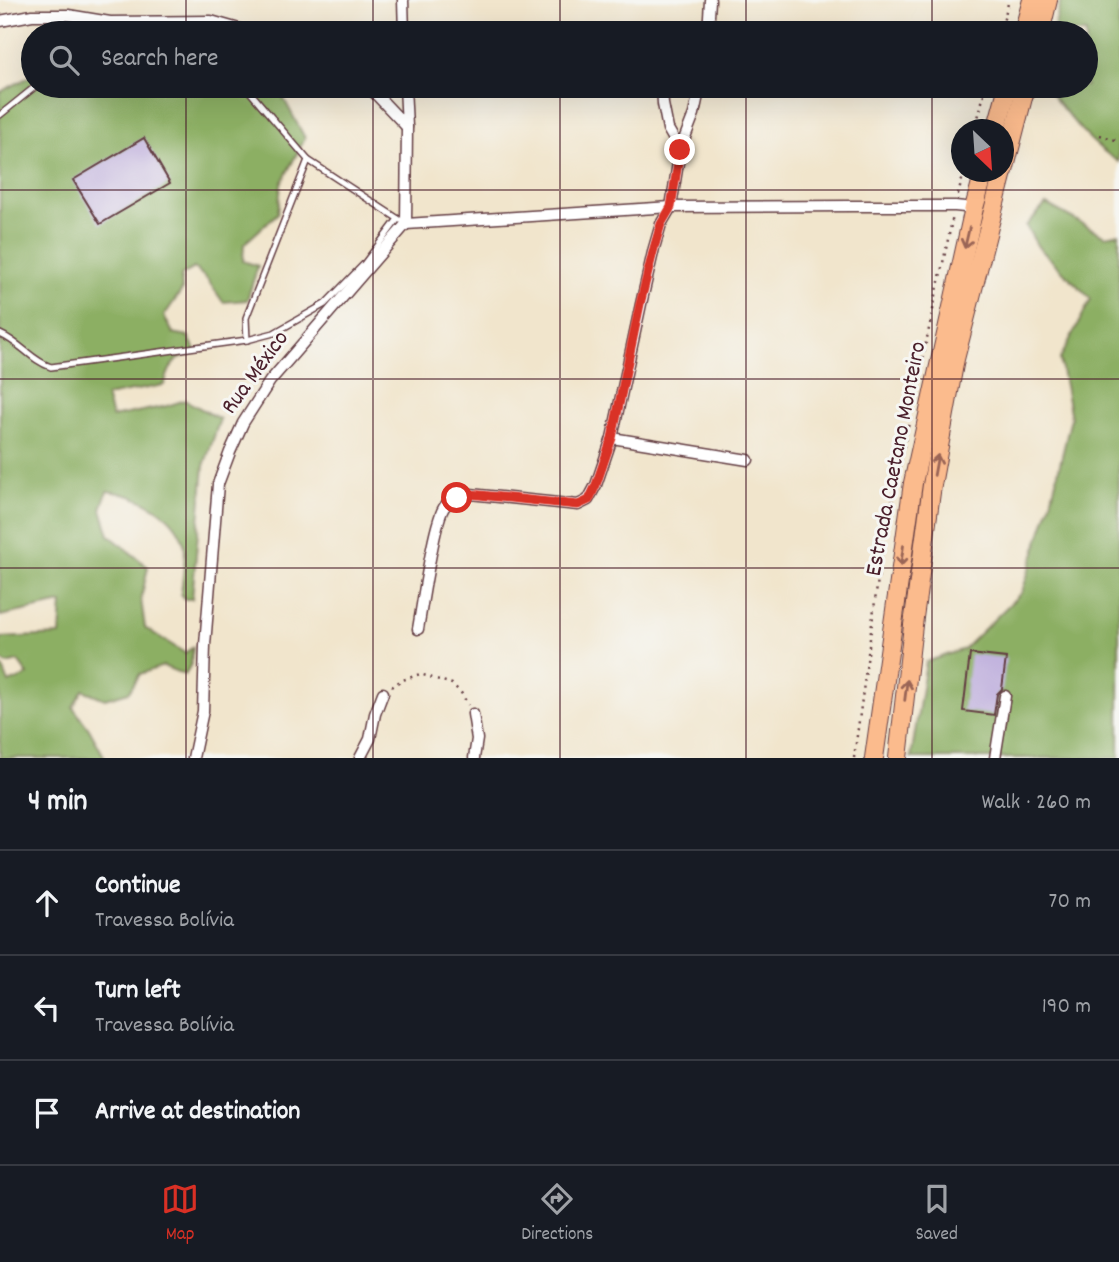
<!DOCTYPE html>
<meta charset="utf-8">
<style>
body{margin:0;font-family:Dekko,sans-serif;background:#242831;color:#f1f3f6}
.compass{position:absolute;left:951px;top:119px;width:63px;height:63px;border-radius:50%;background:#171b24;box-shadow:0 7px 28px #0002;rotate:155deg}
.stop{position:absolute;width:21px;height:21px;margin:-16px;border:5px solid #d93025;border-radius:50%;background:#fff}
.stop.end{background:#d93025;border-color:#fff;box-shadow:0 2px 7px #0008}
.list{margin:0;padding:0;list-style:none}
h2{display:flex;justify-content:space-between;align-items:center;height:91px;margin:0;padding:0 28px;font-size:30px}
h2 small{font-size:23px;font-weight:400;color:#9ea1a6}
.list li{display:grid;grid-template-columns:46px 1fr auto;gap:21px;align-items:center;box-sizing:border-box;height:105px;padding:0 28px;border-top:2px solid #363941}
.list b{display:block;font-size:26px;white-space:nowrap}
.list p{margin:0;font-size:23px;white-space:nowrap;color:#9ea1a6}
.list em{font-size:23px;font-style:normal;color:#9ea1a6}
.icon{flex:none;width:38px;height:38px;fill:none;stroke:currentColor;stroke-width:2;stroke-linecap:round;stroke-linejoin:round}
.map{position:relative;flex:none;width:1119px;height:758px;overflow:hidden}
.search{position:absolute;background:#171b24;box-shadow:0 7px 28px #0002;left:21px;right:21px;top:21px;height:77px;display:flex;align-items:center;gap:18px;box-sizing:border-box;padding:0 24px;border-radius:38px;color:#9ea1a6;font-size:26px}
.sheet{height:406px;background:#171b24}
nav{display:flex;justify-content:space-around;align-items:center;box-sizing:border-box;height:98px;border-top:2px solid #363941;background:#171b24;font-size:19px;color:#9ea1a6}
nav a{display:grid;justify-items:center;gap:4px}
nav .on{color:#d93025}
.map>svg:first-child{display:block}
</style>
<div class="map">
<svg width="1119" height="758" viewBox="0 0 1119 758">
<rect width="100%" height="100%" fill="#f6f6f2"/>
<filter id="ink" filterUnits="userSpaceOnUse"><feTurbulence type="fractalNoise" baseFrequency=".0143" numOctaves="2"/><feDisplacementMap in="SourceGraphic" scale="14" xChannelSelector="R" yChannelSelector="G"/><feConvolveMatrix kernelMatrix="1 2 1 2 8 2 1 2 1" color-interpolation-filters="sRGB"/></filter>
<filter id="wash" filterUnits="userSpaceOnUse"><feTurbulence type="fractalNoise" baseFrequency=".00686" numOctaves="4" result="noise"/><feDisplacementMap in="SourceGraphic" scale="28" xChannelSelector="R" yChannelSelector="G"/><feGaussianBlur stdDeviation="1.57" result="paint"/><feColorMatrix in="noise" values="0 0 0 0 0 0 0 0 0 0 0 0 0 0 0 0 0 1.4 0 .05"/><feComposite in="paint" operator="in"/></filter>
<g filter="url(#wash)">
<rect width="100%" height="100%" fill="#f1e5cc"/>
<!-- forest -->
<g fill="#8caf63" stroke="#6b6747" stroke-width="2">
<path d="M 1061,0 L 1119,0 L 1119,162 C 1088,143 1067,114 1045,86 L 1086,86 L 1086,33 L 1053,33 Z"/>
<path d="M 33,75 L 33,86 L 277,86 L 305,138 L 281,184 L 278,213 L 244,244 L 243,261 L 258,266 L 247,300 L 223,302 L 207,279 L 194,268 L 181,276 L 182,290 L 164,316 L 173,333 L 188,336 L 196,351 C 173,360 172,361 164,385 L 106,396 L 112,417 L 167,406 L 185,400 L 220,419 L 204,466 L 192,599 L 184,599 L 181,594 C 182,582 187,554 184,544 C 176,513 137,494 107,491 L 101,509 L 109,535 L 148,567 L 141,599 L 145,628 L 185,653 L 193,647 L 191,664 L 185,675 L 163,666 L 140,674 L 129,692 L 105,699 L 83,690 L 73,707 L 89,729 L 105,758 L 0,758 L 0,666 L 3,668 L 9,683 L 28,675 L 18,661 L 7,664 L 0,659 L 0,638 L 60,635 L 62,603 L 0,616 L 0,92 Z"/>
<polygon points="1046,204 1105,236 1119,233 1119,758 911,758 926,662 964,649 1022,592 1051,502 1071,418 1060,359 1091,299 1038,247 1026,226"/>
</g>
<g id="blocks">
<!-- building -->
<g fill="#c2b4de">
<polygon points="144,138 170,183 100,224 73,180"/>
<polygon points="970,654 1006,658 1002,689 997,694 994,715 963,711"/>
</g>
</g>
</g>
<g filter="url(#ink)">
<use href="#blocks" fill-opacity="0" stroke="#633d43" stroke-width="2"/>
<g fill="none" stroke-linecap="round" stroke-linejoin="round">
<!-- service casing -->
<g stroke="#633d43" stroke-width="8">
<g id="service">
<polyline points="242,86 250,92 308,160 246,318 247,340"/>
<polyline points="0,115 36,86"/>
<polyline points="308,160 400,220"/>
<path d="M 0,334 C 21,343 32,361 51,367 L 247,340 L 274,333 L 325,304 L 364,264 L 398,219"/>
</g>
</g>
<!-- minor casing -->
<g stroke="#633d43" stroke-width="13">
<g id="minor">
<polyline points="403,0 404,33"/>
<polyline points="0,21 32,15 68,15 110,22 211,21 253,33"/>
<polyline points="708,33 710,0"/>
<polyline points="368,86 407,127"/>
<polyline points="382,86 405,89"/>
<polyline points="662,86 663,104 668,129 680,150"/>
<polyline points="406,224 671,207 851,206 955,206 974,208"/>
<polyline points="612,438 748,460"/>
<path d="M 418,629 C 422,607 434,519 445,506 C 452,499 462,496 470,494 L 578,505 L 588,500 L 596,485 L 612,438 L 641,304 L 654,248 L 661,224 L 671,207 L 680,150 L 694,114 L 700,86"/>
<polyline points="473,714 477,739 474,758"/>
<polyline points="193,758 203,711 205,645 218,484 230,452 243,423 270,381 406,224 407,127 405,86"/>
<polyline points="360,758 370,739 375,714 383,693"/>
<polyline points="995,758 1005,696"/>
</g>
</g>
<!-- primary casing -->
<g stroke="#633d43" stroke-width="20">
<g id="primary">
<polyline points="1023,33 1032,0"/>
<polyline points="1040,33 1048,0"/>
<polyline points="996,130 1008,86"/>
<polyline points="1004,171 1026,86"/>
<polyline points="874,758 913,483 974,208 984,172"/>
<polyline points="898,758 913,625 932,485 955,359 1003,172"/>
</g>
</g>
<!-- path -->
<g stroke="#633d43" stroke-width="2.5" stroke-dasharray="2 5" stroke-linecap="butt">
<polyline points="1000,33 1009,0"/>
<polyline points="975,130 986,86"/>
<polyline points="1100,135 1119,141"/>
<polyline points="958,195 964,172"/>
<polyline points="392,687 400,681 420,674 452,684 462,694 468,705"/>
<polyline points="854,758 882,549 953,216"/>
</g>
<!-- service -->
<use href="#service" stroke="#fff" stroke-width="5"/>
<!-- minor -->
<use href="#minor" stroke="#fff" stroke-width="10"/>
<!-- primary -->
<use href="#primary" stroke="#fbbb8d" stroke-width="18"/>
</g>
<!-- one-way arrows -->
<defs><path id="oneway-shaft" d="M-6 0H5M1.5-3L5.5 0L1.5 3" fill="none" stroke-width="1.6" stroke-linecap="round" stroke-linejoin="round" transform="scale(1.75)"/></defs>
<g stroke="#9a6557">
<use href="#oneway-shaft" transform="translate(967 238) rotate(103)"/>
<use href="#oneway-shaft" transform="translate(936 465) rotate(-80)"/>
<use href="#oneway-shaft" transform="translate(902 556) rotate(98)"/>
<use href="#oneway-shaft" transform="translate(906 690) rotate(-83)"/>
</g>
</g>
<g fill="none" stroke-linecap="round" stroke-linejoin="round" filter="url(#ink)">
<!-- route -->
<polyline stroke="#d93025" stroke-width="9" points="457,498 470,494 578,505 589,500 596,485 612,438 640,304 654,248 661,224 671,207 680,150"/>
</g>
<!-- grid -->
<path fill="none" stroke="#4a1f2b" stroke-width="2" stroke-opacity="0.55" d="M 186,0 L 186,33M 373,0 L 373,33M 560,0 L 560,33M 746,0 L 746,33M 932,0 L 932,33M 186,86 L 186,758M 373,86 L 373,758M 560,86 L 560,758M 746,86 L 746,758M 932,86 L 932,758M 0,190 L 1119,190M 0,379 L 1119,379M 0,568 L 1119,568"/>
<g text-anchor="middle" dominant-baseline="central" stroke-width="6" stroke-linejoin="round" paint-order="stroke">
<!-- street labels -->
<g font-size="24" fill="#4a1f2b" stroke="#f6f6f2">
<text transform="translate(256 373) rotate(-54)">Rua México</text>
<text transform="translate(897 459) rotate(-79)">Estrada Caetano Monteiro</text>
</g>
</g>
</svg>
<svg class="compass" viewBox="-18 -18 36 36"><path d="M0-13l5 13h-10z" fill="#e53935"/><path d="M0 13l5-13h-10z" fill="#9ea1a6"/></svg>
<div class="stop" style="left:457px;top:498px"></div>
<div class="stop end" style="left:680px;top:150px"></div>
<div class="search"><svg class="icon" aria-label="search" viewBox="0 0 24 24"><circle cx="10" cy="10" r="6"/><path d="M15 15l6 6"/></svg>Search here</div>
</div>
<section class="sheet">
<h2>4 min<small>Walk · 260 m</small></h2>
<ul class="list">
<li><svg class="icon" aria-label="ahead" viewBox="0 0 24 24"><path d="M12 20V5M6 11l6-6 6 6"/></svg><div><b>Continue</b><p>Travessa Bolívia</p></div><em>70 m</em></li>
<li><svg class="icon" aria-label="left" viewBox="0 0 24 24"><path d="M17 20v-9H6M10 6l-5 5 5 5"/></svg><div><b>Turn left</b><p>Travessa Bolívia</p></div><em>190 m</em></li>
<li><svg class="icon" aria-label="arrive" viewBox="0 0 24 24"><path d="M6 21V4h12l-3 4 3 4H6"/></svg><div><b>Arrive at destination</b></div></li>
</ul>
</section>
<nav>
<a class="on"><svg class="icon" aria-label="map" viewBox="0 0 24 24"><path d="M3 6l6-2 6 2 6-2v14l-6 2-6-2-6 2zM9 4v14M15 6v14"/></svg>Map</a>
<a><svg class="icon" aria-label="directions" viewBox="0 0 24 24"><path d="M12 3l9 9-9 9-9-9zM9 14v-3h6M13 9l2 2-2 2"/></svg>Directions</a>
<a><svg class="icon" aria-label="saved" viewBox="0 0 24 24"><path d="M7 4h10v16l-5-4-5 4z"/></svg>Saved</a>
</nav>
